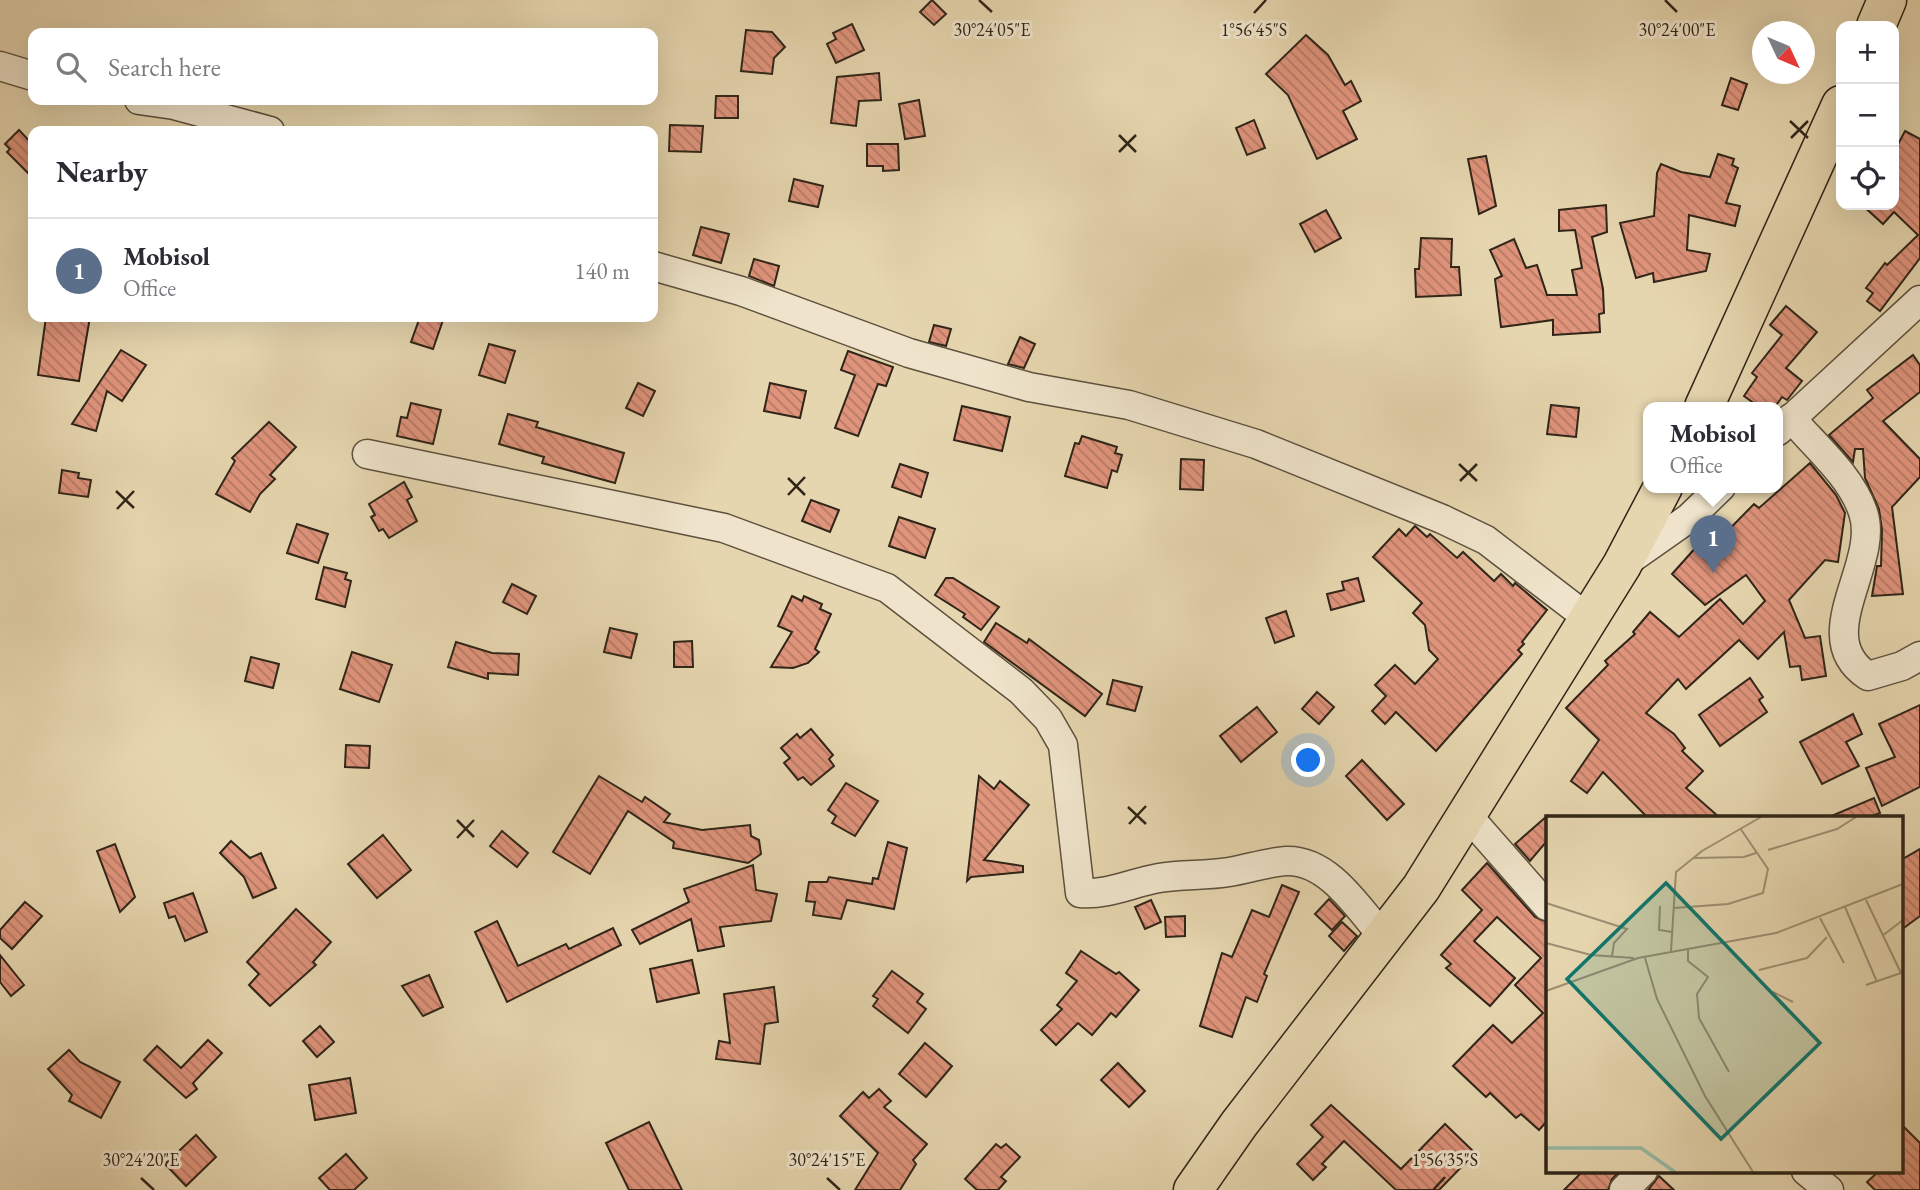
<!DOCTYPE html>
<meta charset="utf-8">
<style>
body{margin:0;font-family:"EB Garamond",serif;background:#f7f7f7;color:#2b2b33}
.controls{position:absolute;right:21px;top:21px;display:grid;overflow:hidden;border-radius:14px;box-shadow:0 7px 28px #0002}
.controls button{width:63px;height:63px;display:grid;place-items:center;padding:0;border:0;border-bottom:2px solid #e1e1e2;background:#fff;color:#2b2b33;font:35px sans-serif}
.compass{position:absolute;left:1752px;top:21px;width:63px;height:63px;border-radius:50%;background:#fff;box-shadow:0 7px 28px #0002;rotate:134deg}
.you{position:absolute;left:1309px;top:761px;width:24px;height:24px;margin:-18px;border:5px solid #fff;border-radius:50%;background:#1a73e8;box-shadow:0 0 0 10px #1a73e833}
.badge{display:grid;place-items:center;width:46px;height:46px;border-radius:50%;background:#d93025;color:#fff;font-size:23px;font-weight:700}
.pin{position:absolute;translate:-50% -58px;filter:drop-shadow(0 2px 4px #0008)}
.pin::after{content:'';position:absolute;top:37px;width:24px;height:21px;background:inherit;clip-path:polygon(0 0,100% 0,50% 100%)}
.popup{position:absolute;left:1643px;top:402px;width:140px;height:91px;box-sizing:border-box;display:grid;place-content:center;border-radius:14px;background:#fff;filter:drop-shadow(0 2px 5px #0005);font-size:23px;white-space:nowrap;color:#7c7c81}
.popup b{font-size:26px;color:#2b2b33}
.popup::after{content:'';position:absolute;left:50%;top:100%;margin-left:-14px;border:14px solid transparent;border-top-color:#fff}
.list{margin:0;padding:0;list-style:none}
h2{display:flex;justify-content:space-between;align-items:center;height:91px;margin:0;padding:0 28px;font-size:30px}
h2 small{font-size:23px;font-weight:400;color:#7c7c81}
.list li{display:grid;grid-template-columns:46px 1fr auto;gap:21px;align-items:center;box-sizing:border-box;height:105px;padding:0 28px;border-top:2px solid #e1e1e2}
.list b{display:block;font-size:26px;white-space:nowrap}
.list p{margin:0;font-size:23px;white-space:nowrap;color:#7c7c81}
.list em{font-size:23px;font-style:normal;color:#7c7c81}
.icon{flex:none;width:38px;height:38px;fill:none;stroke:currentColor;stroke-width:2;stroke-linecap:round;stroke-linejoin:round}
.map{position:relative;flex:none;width:1920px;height:1190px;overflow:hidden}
.search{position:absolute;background:#fff;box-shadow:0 7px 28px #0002;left:28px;top:28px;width:630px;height:77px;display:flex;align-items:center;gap:18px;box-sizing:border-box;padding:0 24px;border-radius:14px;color:#7c7c81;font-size:26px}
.panel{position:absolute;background:#fff;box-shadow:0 7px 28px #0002;left:28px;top:126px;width:630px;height:196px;border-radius:14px}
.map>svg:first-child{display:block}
</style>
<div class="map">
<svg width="1920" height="1190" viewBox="0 0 1920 1190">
<defs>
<pattern id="building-back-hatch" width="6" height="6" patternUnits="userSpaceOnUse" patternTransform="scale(1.75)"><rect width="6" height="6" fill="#e0947c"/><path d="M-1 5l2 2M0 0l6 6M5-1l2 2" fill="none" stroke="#b67965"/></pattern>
</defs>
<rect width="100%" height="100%" fill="#e6d6af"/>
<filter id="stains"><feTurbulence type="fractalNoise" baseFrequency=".00286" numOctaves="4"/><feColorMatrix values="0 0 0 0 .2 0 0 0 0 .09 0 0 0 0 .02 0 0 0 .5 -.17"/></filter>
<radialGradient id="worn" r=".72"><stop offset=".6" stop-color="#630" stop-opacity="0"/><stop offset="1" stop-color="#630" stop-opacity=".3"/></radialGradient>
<!-- building -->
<g fill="url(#building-back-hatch)" stroke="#2f2518" stroke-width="2">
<polygon points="932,0 946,14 934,25 920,12"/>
<polygon points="852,24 864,50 836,63 827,44 836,39 833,33"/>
<polygon points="746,30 772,32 785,47 774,58 772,74 741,71"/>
<polygon points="1306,35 1328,55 1345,85 1351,81 1361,101 1343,111 1357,139 1317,159 1288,95 1266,74"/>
<polygon points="879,73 881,100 859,101 856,126 831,123 837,77"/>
<polygon points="1731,78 1747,84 1738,110 1722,105"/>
<polygon points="716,96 738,96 738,118 715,118"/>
<polygon points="919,100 925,136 905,139 899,104"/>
<polygon points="1254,120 1265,148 1247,155 1236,128"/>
<polygon points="670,125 703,126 701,152 669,151"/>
<polygon points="19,130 33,145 33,178 7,152 10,149 5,144"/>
<polygon points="1905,131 1920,139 1920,258 1880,311 1867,301 1873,293 1866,288 1885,263 1887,265 1918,235 1894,212 1883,224 1862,205 1894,205 1894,152"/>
<polygon points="867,144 898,144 899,170 883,171 883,166 867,166"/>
<polygon points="1718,154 1734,159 1732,165 1738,168 1726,203 1740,206 1735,226 1689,215 1687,250 1710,254 1706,271 1654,282 1653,273 1636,278 1620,223 1654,216 1657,173 1661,164 1681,172 1710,177"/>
<polygon points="1486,156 1496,206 1479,214 1468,159"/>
<polygon points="794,179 823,186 818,207 789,201"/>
<polygon points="1606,205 1607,232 1592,237 1603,289 1604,313 1599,314 1600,332 1553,335 1553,320 1501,327 1495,279 1502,276 1490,250 1514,239 1526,268 1537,265 1547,295 1577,295 1572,270 1582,268 1575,230 1559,231 1559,210"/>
<polygon points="1326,210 1341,238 1315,252 1300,224"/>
<polygon points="701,227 729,234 721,263 693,255"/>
<polygon points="1421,238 1452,239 1451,267 1459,267 1461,295 1416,297 1415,269 1419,269"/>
<polygon points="754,259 779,266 774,286 749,276"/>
<polygon points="1786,306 1817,332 1786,368 1802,381 1787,400 1782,397 1775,407 1759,407 1744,396 1757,377 1752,373 1782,335 1770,325"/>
<polygon points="46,317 90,317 79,381 38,375"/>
<polygon points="420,317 443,320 433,349 411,342"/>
<polygon points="934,325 951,329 946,346 929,342"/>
<polygon points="1020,337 1035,344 1024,368 1008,364"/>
<polygon points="489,344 515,351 505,383 479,375"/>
<polygon points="121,350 146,365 122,401 107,391 96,431 72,424"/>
<polygon points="848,351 893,367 886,386 878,384 858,436 835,428 855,375 841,370"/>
<polygon points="1913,355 1920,365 1920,392 1883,421 1920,459 1920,477 1892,507 1903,594 1872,596 1877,566 1881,566 1882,530 1879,509 1865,478 1863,449 1855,449 1853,462 1829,435 1873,398 1867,390"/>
<polygon points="638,383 655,391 643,416 626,408"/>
<polygon points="770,383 806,391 800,418 764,411"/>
<polygon points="411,403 441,410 433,444 397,436 401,417 407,418"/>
<polygon points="1551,405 1579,408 1576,437 1547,434"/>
<polygon points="962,406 1010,417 1002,451 954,440"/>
<polygon points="508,414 538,422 536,427 624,453 615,483 542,463 544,457 499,444"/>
<polygon points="269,422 296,447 270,475 275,479 260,494 250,512 216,494 235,461 232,458"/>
<polygon points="1082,436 1117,447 1115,453 1122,455 1117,472 1112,470 1107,488 1065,476 1075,443 1079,444"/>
<polygon points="1181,459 1204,460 1203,490 1180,489"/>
<polygon points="1810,463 1836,495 1845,513 1838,562 1825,560 1789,600 1805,638 1820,636 1826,676 1802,680 1800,666 1790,667 1784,632 1758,659 1739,640 1686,689 1678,679 1646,713 1674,734 1685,748 1682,751 1703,771 1686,788 1719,817 1647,817 1603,772 1587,793 1571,781 1599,740 1566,708 1608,665 1605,661 1635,634 1633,632 1650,612 1679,637 1720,599 1743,624 1765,601 1746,575 1705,605 1672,574 1698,545 1706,553 1754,504 1759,508"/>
<polygon points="900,464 928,473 921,497 892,487"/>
<polygon points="62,470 79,473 78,478 91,480 88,497 59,493"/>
<polygon points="404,482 412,497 407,500 417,521 389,538 383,529 379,531 371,517 375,515 369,504"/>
<polygon points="811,500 839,510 830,532 802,521"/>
<polygon points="899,517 935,529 925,558 889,546"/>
<polygon points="297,524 328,534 318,563 287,553"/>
<polygon points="1415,526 1427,537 1430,534 1457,558 1463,552 1494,581 1501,574 1513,586 1515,583 1547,610 1522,642 1524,644 1518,650 1522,654 1436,751 1396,712 1385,724 1372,711 1386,696 1375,685 1395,665 1415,684 1438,659 1429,650 1425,625 1413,613 1422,603 1373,557 1399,529 1406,536"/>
<polygon points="324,567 347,573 345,579 351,581 345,607 316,599"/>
<polygon points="946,578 953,578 999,607 981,630 963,617 965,614 935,595"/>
<polygon points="1358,578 1364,601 1331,610 1327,594 1344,590 1342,582"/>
<polygon points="512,584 536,596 527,614 503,602"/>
<polygon points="792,596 802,601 804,596 822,604 820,609 831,614 815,649 819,652 808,663 793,668 771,667 792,632 778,626"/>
<polygon points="1286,611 1294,636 1275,643 1266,618"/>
<polygon points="996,623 1027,643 1029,639 1102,694 1085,716 984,642"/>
<polygon points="610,628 637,634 631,658 604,652"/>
<polygon points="692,641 693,667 674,667 674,642"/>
<polygon points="456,642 492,653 519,654 518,675 488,673 488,679 448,667"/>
<polygon points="352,652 392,665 379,702 340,689"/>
<polygon points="251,657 279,664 273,688 245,681"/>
<polygon points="1750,678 1763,697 1759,700 1767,712 1720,746 1699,715"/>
<polygon points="1113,680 1142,687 1135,711 1107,704"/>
<polygon points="1317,692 1334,707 1319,724 1302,709"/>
<polygon points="1920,705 1920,787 1882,806 1866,768 1895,757 1879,724"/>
<polygon points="1257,707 1277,732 1241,762 1220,736"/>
<polygon points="1853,714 1862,734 1846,742 1859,766 1822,784 1800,742"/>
<polygon points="811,729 833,755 829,759 834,766 811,785 803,777 798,780 784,763 790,758 781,748 797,734 800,738"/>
<polygon points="346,745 370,746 369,768 345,767"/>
<polygon points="1362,760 1404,804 1387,820 1346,776"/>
<polygon points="599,776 642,802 645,797 670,814 664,822 702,830 750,825 751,836 759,840 761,854 748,863 673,848 674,842 628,811 590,874 553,852"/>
<polygon points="979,776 994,789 1000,781 1029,805 984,860 1023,866 1023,872 971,877 967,881"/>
<polygon points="846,783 878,801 855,836 832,823 836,816 828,810"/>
<polygon points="1874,798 1880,813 1869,817 1829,817"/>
<polygon points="1547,816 1547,841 1530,861 1515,844"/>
<polygon points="502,831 528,853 517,867 490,846"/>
<polygon points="383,835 411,870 377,898 348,864"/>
<polygon points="231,841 250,858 261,853 276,888 253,898 244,877 220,853"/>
<polygon points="888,842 907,848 894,909 847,900 841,919 813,915 815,902 806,901 809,882 827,882 829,877 872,884 873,878 878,879"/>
<polygon points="115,844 135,897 120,912 97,851"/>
<polygon points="1920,849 1920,916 1901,930 1901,860"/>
<polygon points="1487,863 1535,917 1547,922 1547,1121 1539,1130 1521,1114 1516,1118 1490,1093 1486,1097 1453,1066 1493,1025 1512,1043 1543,1013 1515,985 1541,958 1497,917 1474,941 1515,978 1490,1006 1446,968 1451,964 1441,955 1482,910 1462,890"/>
<polygon points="753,865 756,890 777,894 771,921 720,927 724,946 698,951 691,919 640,944 632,930 689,902 684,889"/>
<polygon points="1282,885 1299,892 1264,974 1267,976 1257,1002 1246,997 1232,1037 1200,1026 1222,953 1232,957 1252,910 1269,917"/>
<polygon points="193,893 207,932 185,941 175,916 169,918 164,903"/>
<polygon points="1329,899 1345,916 1332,930 1315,914"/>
<polygon points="1151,900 1161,922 1145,929 1135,907"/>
<polygon points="25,902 42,916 12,949 0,938 0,930"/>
<polygon points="296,909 331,942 313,962 316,965 270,1006 249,985 259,974 247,962"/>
<polygon points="1185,916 1185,936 1166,937 1165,917"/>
<polygon points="497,921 518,966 566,944 569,949 613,928 621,945 507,1002 475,932"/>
<polygon points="1342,922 1357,936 1344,951 1329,936"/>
<polygon points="1081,951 1116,974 1119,972 1139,990 1116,1017 1111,1013 1092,1035 1078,1023 1056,1045 1041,1030 1062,1009 1057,1005 1077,981 1066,973"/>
<polygon points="0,955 24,985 11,996 0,982"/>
<polygon points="692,960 699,993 657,1002 650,969"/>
<polygon points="892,971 923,994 917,1002 926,1009 908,1033 873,1006 878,999 873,996"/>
<polygon points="429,975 443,1007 423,1016 402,986"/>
<polygon points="774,987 778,1022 765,1024 760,1064 716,1059 719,1041 730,1043 724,994"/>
<polygon points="320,1026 334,1042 317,1057 303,1041"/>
<polygon points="208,1040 222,1053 193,1083 197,1089 186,1098 144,1060 157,1046 181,1068"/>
<polygon points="925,1043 952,1066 926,1097 899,1074"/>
<polygon points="69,1050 80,1062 120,1082 101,1118 69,1101 72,1095 48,1069"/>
<polygon points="1118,1063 1145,1091 1129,1107 1101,1080"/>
<polygon points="350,1078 356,1113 315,1120 309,1085"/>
<polygon points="879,1089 891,1101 884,1107 927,1144 913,1160 916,1164 900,1190 855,1190 878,1153 840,1116 863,1092 869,1098"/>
<polygon points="1331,1105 1401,1169 1445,1124 1475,1153 1439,1190 1396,1190 1344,1141 1322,1164 1326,1167 1313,1180 1297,1164 1323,1137 1311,1125"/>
<polygon points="649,1122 682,1190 629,1190 606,1143"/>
<polygon points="1901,1124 1920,1143 1920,1190 1875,1190 1867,1182 1879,1171 1901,1171"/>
<polygon points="196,1135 216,1157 186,1186 165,1164"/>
<polygon points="996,1144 1001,1148 1006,1144 1020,1157 1001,1177 1006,1181 998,1190 977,1190 965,1179"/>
<polygon points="346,1154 367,1178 354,1190 330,1190 319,1178"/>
<polygon points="1583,1171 1620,1171 1612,1179 1608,1190 1564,1190"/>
<polygon points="1659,1176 1674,1190 1648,1190"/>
</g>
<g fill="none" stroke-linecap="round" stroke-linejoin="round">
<!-- minor casing -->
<g stroke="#5d513e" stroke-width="31">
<g id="minor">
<polyline points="0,66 33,76"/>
<polyline points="139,100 174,105 270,131"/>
<polyline points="653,266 741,291 909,353 1029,387 1129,405 1256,444 1442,519 1486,540 1589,619"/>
<path d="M 1791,418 C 1815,446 1851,476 1863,512 C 1881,564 1808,637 1868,676 L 1902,666 L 1920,656"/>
<polyline points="1778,431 1920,300"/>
<path d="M 367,454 L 724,528 L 887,588 L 1021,691 L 1048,719 L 1063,745 L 1080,893 C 1109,895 1131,883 1159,878 C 1182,874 1206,876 1229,872 C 1248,869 1268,862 1287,861 C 1330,860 1360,911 1385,939"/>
<polyline points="1622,565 1689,518 1721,487"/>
<polyline points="1468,816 1547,906"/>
<polyline points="1806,1171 1829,1190"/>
<polyline points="1624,1190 1643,1171"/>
</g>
</g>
<!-- highway casing -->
<g stroke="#2f2518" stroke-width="41">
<g id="highway">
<polyline points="1876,26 1887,0"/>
<polyline points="1704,407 1841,105"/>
<polyline points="1193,1190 1239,1124 1421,888 1622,565 1663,487"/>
</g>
</g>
<!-- minor -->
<use href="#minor" stroke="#efe4cb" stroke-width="28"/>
<!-- highway -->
<use href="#highway" stroke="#e6d6af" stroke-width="38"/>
</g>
<!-- ticks -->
<path fill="none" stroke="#2f2518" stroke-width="2.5" d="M 979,0 L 992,12M 1665,0 L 1677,12M 1254,13 L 1266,0M 1790,121 L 1808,138M 1119,135 L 1136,152M 1791,138 L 1808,121M 1119,152 L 1136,135M 1459,464 L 1477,481M 788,478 L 805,495M 1460,481 L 1477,464M 116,491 L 134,508M 788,495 L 805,477M 117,509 L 134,491M 1128,807 L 1146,824M 457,820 L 474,837M 1129,824 L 1146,806M 457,838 L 474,820M 141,1178 L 154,1190M 827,1178 L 840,1190M 1433,1190 L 1445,1177"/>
<!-- overview -->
<g transform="translate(1546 816)">
<rect width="357" height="357" fill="#e6d6af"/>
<path fill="none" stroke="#97baa6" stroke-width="3.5" d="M 0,332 L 95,332 L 129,356"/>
<path fill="none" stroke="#9d8f73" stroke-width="2" d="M 222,34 L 291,13 L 310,1M 148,42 L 198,41 L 210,37M 320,84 L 355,157M 0,87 L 81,113 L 68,127 L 66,140M 114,90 L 113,114 L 126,116M 299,91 L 331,166M 128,92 L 182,88 L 217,77 L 222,53 L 194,12M 274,102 L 298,147M 336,120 L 357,104M 0,127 L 45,139 L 88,142M 142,133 L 142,145 L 162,161 L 151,178 L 153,202 L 183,256M 125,135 L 130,56 L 156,35 L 215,1M 99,142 L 111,183 L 159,280 L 207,356M 213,154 L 261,142 L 281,121M 320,169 L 355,157M 0,175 L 92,142 L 230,117 L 357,68M 227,176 L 247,186"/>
<path fill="#0f766e" fill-opacity="0.15" stroke="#0f766e" stroke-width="3.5" d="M 120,67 L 274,227 L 175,323 L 21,163 Z"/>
<rect width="357" height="357" fill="none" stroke="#2f2518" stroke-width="3.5"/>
</g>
<g font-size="18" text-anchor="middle" fill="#2f2518" stroke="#efe4cb" stroke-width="6" stroke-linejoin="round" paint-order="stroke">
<text x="992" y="36">30°24'05"E</text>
<text x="1677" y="36">30°24'00"E</text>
<text x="1254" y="36">1°56'45"S</text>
<text x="1445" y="1166">1°56'35"S</text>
<text x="141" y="1166">30°24'20"E</text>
<text x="827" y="1166">30°24'15"E</text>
</g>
<rect width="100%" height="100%" filter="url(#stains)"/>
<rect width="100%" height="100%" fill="url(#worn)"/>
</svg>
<div class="controls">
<button>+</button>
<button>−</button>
<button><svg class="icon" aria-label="locate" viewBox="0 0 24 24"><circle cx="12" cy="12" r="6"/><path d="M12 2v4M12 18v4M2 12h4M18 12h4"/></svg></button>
</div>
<svg class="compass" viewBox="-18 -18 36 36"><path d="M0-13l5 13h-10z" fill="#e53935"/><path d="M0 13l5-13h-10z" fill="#7c7c81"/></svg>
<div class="you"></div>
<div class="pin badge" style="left:1713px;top:573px;background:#5c6f8a">1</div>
<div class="popup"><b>Mobisol</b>Office</div>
<div class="search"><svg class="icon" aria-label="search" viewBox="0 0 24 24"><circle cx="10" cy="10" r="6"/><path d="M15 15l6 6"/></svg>Search here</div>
<section class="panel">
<h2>Nearby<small></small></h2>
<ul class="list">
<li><span class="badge" style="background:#5c6f8a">1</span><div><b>Mobisol</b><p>Office</p></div><em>140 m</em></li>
</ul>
</section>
</div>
